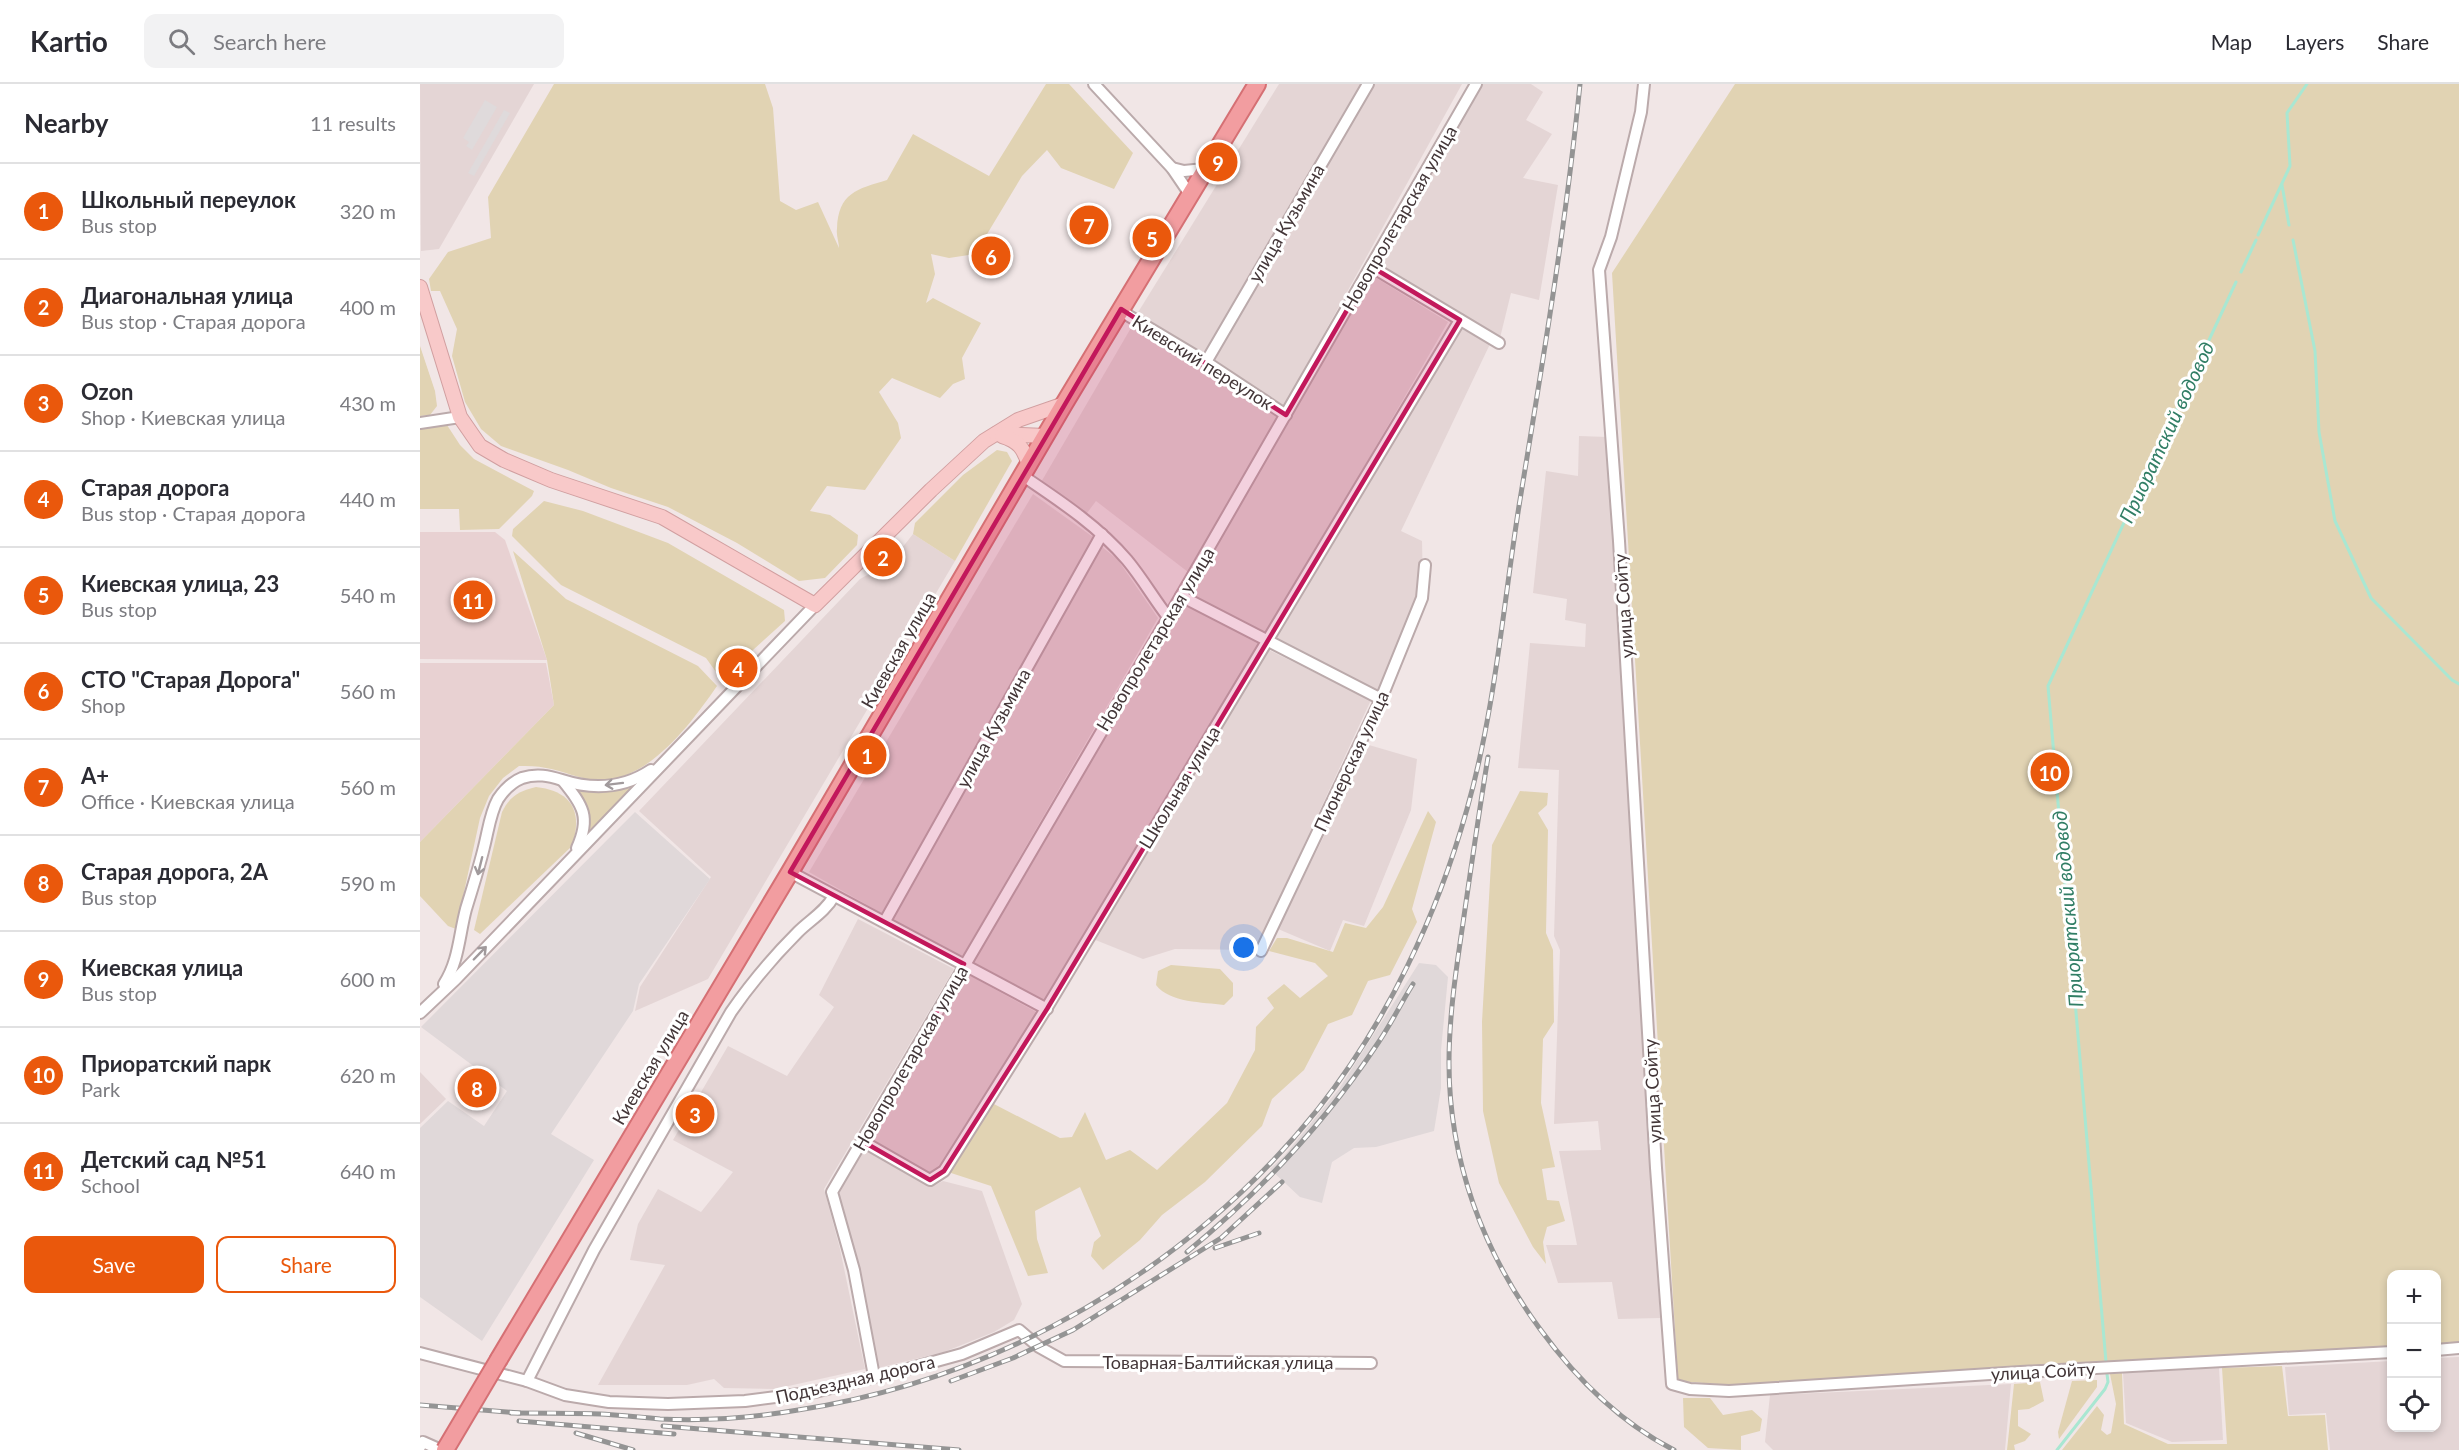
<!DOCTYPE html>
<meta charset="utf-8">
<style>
body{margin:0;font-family:Lato,sans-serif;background:#f2f2f3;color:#2b2b33}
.controls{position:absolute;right:18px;bottom:18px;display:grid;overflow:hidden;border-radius:12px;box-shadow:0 3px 9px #0003}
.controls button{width:54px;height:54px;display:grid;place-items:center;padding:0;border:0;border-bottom:2px solid #e1e1e2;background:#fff;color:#2b2b33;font:30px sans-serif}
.you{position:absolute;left:824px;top:864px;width:21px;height:21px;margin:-15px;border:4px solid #fff;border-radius:50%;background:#1a73e8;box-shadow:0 0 0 9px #1a73e833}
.badge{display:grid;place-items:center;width:39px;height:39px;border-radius:50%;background:#ea580c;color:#fff;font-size:20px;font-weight:700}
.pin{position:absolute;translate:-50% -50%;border:3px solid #fff;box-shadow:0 2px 6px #0006}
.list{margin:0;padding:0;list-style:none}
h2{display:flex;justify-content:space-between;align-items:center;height:78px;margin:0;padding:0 24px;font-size:26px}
h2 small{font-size:20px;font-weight:400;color:#7c7c81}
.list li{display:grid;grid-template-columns:39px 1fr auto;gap:18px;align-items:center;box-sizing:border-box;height:96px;padding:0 24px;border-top:2px solid #e1e1e2}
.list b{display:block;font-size:22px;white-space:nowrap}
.list p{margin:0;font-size:20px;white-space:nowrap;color:#7c7c81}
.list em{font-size:20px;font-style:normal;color:#7c7c81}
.actions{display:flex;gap:12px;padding:18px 24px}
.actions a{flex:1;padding:14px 0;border:2px solid #ea580c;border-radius:12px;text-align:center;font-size:21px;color:#ea580c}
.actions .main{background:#ea580c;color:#fff}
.icon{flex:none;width:33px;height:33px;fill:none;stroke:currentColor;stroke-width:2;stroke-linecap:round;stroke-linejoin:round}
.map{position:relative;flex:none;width:2039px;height:1366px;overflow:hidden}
header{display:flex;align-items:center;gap:36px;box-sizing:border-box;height:84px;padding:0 30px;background:#fff;border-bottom:2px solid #e1e1e2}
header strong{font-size:28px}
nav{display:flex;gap:33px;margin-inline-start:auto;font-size:21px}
.search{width:420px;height:54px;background:#f2f2f3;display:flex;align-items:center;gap:15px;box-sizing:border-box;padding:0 21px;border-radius:12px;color:#7c7c81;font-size:22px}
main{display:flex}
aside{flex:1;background:#fff}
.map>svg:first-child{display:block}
</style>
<header>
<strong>Kartio</strong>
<div class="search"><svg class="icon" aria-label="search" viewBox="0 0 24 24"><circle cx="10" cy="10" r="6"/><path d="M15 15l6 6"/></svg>Search here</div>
<nav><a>Map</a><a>Layers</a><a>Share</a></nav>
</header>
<main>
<aside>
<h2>Nearby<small>11 results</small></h2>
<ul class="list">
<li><span class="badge">1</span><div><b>Школьный переулок</b><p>Bus stop</p></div><em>320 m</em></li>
<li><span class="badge">2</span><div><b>Диагональная улица</b><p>Bus stop · Старая дорога</p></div><em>400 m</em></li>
<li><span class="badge">3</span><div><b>Ozon</b><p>Shop · Киевская улица</p></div><em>430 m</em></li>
<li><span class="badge">4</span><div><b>Старая дорога</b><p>Bus stop · Старая дорога</p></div><em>440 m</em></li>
<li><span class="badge">5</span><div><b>Киевская улица, 23</b><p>Bus stop</p></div><em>540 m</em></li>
<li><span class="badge">6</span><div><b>СТО &quot;Старая Дорога&quot;</b><p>Shop</p></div><em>560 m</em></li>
<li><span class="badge">7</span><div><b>А+</b><p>Office · Киевская улица</p></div><em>560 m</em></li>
<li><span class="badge">8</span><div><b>Старая дорога, 2А</b><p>Bus stop</p></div><em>590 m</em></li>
<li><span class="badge">9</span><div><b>Киевская улица</b><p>Bus stop</p></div><em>600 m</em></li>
<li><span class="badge">10</span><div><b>Приоратский парк</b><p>Park</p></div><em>620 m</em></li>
<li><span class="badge">11</span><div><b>Детский сад №51</b><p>School</p></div><em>640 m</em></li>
</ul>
<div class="actions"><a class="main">Save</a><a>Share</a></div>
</aside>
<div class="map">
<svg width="2039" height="1366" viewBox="0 0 2039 1366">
<rect width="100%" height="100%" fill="#f1e6e6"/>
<!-- residential -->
<g fill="#e4d5d5">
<polygon points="0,0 114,0 19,165 1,167"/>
<polygon points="859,0 944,0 785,273 717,230"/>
<polygon points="955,0 1042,0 864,322 792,276"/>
<polygon points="1062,0 1111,0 1123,8 1106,36 1132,50 1103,94 1138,101 1119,216 1091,209 1080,254 960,184"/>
<polygon points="953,192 1028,238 845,554 766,512"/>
<polygon points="715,237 859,334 768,488 676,417 664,433 620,400"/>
<polygon points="1040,244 1070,260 981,447 1002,457 1003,505 957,610 855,554"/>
<polygon points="1159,352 1187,353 1240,1234 1198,1235 1192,1198 1138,1199 1126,1161 1157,1161 1139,1067 1181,1066 1178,1037 1134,1040 1140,866 1134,852 1139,686 1098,684 1110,559 1165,563 1166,540 1145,536 1147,515 1113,509 1126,387 1158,392"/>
<polygon points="613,410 673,453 463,830 389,788"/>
<polygon points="493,450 535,477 288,895 215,927 220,903 291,793 219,727 440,495 471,478"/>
<polygon points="681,462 698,476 738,534 542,873 470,836"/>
<polygon points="762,518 839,559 626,918 551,878"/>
<polygon points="847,565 951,616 835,866 755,865 723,875 673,855"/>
<polygon points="949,661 997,675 991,726 944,842 923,836 910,867 858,845"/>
<polygon points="438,835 534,885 404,1105 420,1165 445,1285 355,1305 304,1304 294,1295 267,1301 178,1301 245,1181 210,1176 218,1140 238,1105 281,1128 313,1088 253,1056 308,962 367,992 414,923 399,911"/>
<polygon points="547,890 618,929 523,1083 510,1092 449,1055"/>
<polygon points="0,988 26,1015 0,1040"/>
<polygon points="443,1064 507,1100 515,1101 523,1097 562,1107 602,1220 594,1236 574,1248 524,1268 458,1284 442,1200 419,1110"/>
<polygon points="2039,1273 2039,1366 1910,1366 1906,1329 1869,1331 1865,1283 1971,1277 1972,1344 2016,1344 2017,1274"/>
<polygon points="1799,1284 1803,1356 1752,1358 1706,1339 1703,1289"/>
<polygon points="1591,1300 1585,1366 1353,1366 1345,1358 1350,1311"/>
</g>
<!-- industrial -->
<g fill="#e0d8d9">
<polygon points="215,728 290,795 219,900 213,927 131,1050 174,1076 62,1257 0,1213 0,1044 28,1017 64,1042 87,1007 1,943"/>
<polygon points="999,879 1016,881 1028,893 1021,966 1021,1004 1014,1047 956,1063 934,1064 912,1078 902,1119 880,1113 850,1085 864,1072 919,1005"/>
</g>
<!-- education -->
<g fill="#e8d1d2">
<polygon points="0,448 75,448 85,456 127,576 0,575"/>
<polygon points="0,579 126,579 134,621 0,758"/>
</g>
<!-- green -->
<g fill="#e1d3b3">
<path d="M 134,0 L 345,0 L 353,24 L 360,117 L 376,126 L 398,118 L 419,164 C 419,158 416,151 417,145 C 418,109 437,105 467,96 L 493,50 L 569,92 L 626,0 L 649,0 L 713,69 L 694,105 L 641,84 L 627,66 L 602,92 L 555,170 L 529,174 L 511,170 L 515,190 L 506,219 L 513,214 L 561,239 L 542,274 L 545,295 L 533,300 L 520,314 L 472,294 L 459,308 L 478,339 L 481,354 L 445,406 L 407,402 L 390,427 L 410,431 L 438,451 L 437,461 L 405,494 L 379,497 L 317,459 L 248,423 L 191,404 L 148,386 L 81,362 L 61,345 L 45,318 L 32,272 L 37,245 L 20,207 L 11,207 L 9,195 L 28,168 L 71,154 L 68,113 Z"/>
<polygon points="1315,0 2039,0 2039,1260 2017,1261 2016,1190 1972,1190 1971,1264 1323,1302 1258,1297 1192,189"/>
<polygon points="0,262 15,307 17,322 10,331 0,332"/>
<polygon points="27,341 40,361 54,375 114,407 112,412 79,445 40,446 39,425 0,425 0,345"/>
<polygon points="577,366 587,368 592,377 535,477 493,450 495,439 543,391"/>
<polygon points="124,417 163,427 248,459 364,526 365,537 301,595 286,574 141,501 92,452 93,445"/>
<path d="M 93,467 L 146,515 L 278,582 L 297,602 C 272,638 232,693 184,696 C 165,698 145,687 126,684 C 117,682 108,682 99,682 L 83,694 L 69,712 L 60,734 L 36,845 L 28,842 L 0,812 L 0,758 L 134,621 L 127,576 Z"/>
<path d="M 211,702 L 213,705 L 167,751 C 178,724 157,720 157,703 L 191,706 Z"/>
<path d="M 116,703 C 152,707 163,728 152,762 L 60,850 L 54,846 L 82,728 C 90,712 99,707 116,703 Z"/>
<polygon points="1100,707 1128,709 1127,721 1118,729 1128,746 1126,849 1133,866 1134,938 1123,955 1121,1019 1135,1083 1122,1085 1127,1116 1139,1117 1145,1137 1127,1143 1123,1158 1126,1180 1113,1163 1079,1099 1063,1027 1062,938 1072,761"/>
<polygon points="1008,727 1016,738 992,825 997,838 970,891 948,897 932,931 908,940 884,986 852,1015 842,1042 785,1098 742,1131 720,1156 683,1186 671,1172 674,1158 681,1152 660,1103 615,1127 617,1155 628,1189 608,1192 571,1102 528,1088 572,1019 640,1054 652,1053 665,1028 686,1076 710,1066 737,1086 807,1019 835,966 836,943 854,924 847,914 864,900 880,914 908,892 895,879 849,867 857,854 867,854 913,868 925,839 946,844 963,823"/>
<path d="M 751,881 L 800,885 L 813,899 L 813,912 L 804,921 C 783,918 750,919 736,901 L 738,887 Z"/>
<polygon points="1862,1282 1868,1332 1905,1331 1908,1366 1642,1366 1677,1322 1684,1331 1681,1346 1687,1351 1691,1349 1696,1320 1690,1290 1702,1289 1704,1340 1748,1360 1807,1360 1802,1284"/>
<polygon points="1677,1296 1677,1303 1639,1355 1638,1348 1652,1297"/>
<polygon points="1620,1298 1624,1317 1609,1325 1598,1326 1598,1342 1611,1350 1605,1357 1594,1361 1595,1366 1587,1366 1594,1300"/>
<polygon points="1263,1314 1290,1314 1303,1331 1332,1326 1342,1335 1340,1347 1321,1352 1321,1366 1288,1364 1264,1343"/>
</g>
<!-- parking -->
<g fill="#dfdadb">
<polygon points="65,16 77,23 52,66 46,62 49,58 43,54"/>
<polygon points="84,26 90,29 54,92 48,89"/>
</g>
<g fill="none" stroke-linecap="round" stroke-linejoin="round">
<!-- stream -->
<g stroke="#a9e7d2" stroke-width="3">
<polyline points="1862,101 1869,141"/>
<polyline points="1838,151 1870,82 1867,29 1887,0"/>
<polyline points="1873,156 1895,267 1899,348 1915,437 1951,514 2032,596 2039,600"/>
<polyline points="1821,188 1836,156"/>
<polyline points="1686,1278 1628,602 1816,198"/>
<polyline points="1637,1366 1685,1305 1688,1298 1687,1290"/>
</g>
<!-- street casing -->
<g stroke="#bbaaab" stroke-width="14">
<g id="street">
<polyline points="674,0 752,84 769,109"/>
<polyline points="1224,0 1221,28 1191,153 1179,186 1199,457 1236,1084 1252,1300 1270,1305 1309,1307 1601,1288 1972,1268"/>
<polyline points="752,84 764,87 784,85"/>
<polyline points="952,183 1079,259"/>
<polyline points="701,225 709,232 786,278 866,331"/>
<polyline points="786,278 948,0"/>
<polyline points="0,339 40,333"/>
<path d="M 603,392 C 640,417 678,442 707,476 C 722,494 734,515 748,533"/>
<polyline points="761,512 961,615"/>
<path d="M 143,697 C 163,722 171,733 157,764"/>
<polyline points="370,788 627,925"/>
<polyline points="465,837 682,450"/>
<polyline points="841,867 961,615 1002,514 1005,481"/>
<path d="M 24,900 C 39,877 39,851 46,825 C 52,805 59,784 64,763 C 68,748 70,729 78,715 C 84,706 92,698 102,694 C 117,689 129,692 142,696 C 173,706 204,704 231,686"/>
<polyline points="0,929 36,895 395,521"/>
<polyline points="442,1057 510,1096 524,1087 629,920 1040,236"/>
<polyline points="2016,1266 2039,1264"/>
<polyline points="0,1269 107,1297 145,1311 189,1318 248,1320 325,1317 395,1308 491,1284 542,1270 599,1246 619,1263 644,1277 951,1279"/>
<polyline points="454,1292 434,1186 412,1108 761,512 1056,0"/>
<path d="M 107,1297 L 174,1166 L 311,928 C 331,899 353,873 378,848 C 390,836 405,828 414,812"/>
<polyline points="0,1363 3,1358 21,1366"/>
</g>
</g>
<!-- secondary casing -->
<g stroke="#d19fa0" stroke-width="16">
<g id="secondary">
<polyline points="0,203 40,333 60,362 84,376 131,396 242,433 395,521 511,406 564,357 598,336 644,320"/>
<polyline points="576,350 625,352"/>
<path d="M 582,352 C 599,357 604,365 609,381"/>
</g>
</g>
<!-- primary casing -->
<g stroke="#d57074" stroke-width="20">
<polyline id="primary" points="79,1275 370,788 644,320 837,0"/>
</g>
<!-- street -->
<use href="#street" stroke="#fff" stroke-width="10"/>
<!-- secondary -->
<use href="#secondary" stroke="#f8c9c9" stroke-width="14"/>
<!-- primary -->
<use href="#primary" stroke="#f29da0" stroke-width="16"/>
<!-- rail casing -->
<g stroke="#949494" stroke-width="5">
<g id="rail">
<path d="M 1068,673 C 1059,728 1051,784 1043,839 C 1036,886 1029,932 1029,979 C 1029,1076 1063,1168 1120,1245 C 1155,1293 1201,1339 1254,1366"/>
<polyline points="795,1164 839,1149"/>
<path d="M 767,1168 C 841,1107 905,1039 958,959 C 971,940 981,919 993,900"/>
<polyline points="531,1297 593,1274 653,1246 801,1154 862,1098"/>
<polyline points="0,1321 100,1329"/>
<path d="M 91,1329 C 121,1329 150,1329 180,1330 C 200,1331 220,1333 240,1335 C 285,1337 333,1334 378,1326 C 580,1295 770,1185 898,1025 C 967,938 1017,832 1047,725 C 1075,626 1083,523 1099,422 C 1122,282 1146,141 1160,0"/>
<polyline points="99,1337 254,1350"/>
<polyline points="243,1342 539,1366"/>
<polyline points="156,1349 213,1366"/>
</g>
</g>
<!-- rail -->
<use href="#rail" stroke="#fff" stroke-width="3" stroke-dasharray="9" stroke-linecap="butt"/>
<!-- primary-bridge casing -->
<g stroke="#d57074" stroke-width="20" stroke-linecap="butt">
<polyline id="primary-bridge" points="25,1366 79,1275"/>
</g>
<!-- primary-bridge -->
<use href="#primary-bridge" stroke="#f29da0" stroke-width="16"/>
</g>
<!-- one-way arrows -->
<defs><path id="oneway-shaft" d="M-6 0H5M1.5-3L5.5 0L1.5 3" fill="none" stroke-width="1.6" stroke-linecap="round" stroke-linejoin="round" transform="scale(1.5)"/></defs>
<g stroke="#a19a9c">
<use href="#oneway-shaft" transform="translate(194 700) rotate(173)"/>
<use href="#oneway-shaft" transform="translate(60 782) rotate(104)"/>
<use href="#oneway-shaft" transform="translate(60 869) rotate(-46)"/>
</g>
<!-- marked area -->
<path fill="#c2185b" fill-opacity="0.2" stroke="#c2185b" stroke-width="4.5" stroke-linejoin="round" d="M 952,183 L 1040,236 L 627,925 L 524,1087 L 510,1096 L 442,1057 L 544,880 L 370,788 L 701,225 L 866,331 Z"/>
<g text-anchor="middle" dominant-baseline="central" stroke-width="6" stroke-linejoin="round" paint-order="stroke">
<!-- street labels -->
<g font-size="18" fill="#433638" stroke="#fff">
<text transform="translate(979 134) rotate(-60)">Новопролетарская улица</text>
<text transform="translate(866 139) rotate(-60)">улица Кузьмина</text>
<text transform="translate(783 278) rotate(32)">Киевский переулок</text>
<text transform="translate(1203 522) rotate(-94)">улица Сойту</text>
<text transform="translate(735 555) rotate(-59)">Новопролетарская улица</text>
<text transform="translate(478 566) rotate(-60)">Киевская улица</text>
<text transform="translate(573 644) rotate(-61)">улица Кузьмина</text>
<text transform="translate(931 677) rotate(-65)">Пионерская улица</text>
<text transform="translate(759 703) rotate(-59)">Школьная улица</text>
<text transform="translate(490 974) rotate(-60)">Новопролетарская улица</text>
<text transform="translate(230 983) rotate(-59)">Киевская улица</text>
<text transform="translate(1232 1007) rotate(-93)">улица Сойту</text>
<text x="798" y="1278">Товарная-Балтийская улица</text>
<text transform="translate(1623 1287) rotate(-3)">улица Сойту</text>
<text transform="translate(435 1295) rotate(-13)">Подъездная дорога</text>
</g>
<!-- water labels -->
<g font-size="20" font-style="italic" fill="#317e65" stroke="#fff">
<text transform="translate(1746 348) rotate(-65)">Приоратский водовод</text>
<text transform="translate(1647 825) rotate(-95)">Приоратский водовод</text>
</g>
</g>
</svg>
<div class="controls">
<button>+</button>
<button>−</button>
<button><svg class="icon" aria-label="locate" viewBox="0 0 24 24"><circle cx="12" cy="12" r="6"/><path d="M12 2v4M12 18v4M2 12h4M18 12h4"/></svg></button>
</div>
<div class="you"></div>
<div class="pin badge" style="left:447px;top:671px">1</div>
<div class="pin badge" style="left:463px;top:473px">2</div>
<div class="pin badge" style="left:275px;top:1030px">3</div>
<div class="pin badge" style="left:318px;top:584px">4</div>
<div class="pin badge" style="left:732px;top:154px">5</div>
<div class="pin badge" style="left:571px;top:172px">6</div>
<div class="pin badge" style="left:669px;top:141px">7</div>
<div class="pin badge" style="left:57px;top:1004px">8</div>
<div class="pin badge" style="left:798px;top:78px">9</div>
<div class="pin badge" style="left:1630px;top:688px">10</div>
<div class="pin badge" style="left:53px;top:516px">11</div>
</div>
</main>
